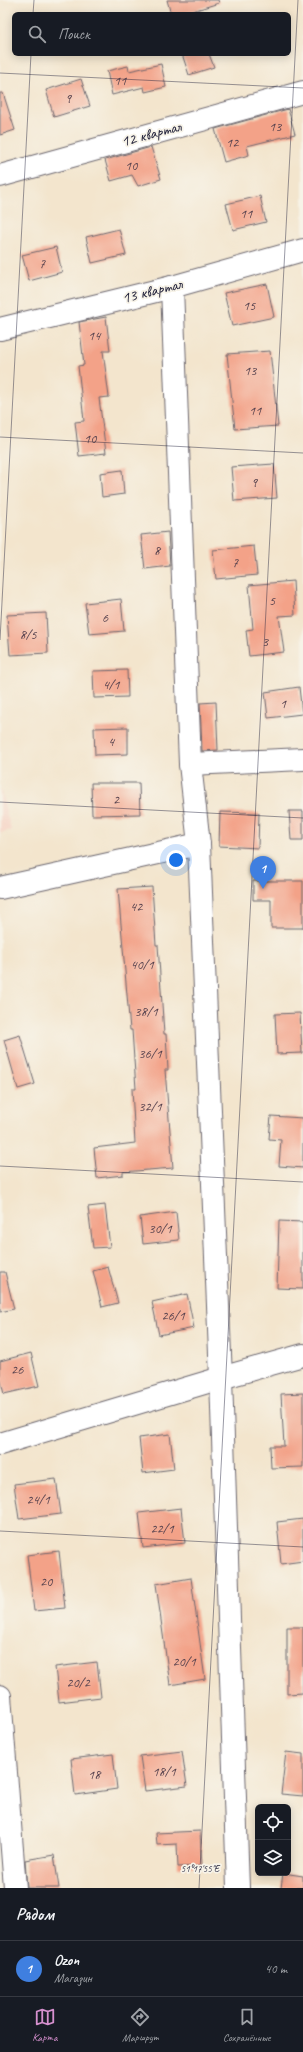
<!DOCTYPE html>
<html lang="ru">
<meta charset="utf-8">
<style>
body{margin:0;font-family:Caveat,sans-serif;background:#20242c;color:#f1f3f6}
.controls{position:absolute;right:12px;bottom:12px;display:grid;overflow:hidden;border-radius:6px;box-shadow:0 2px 10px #0003}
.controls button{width:36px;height:36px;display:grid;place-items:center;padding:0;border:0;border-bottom:1px solid #363941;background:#171b24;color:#f1f3f6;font:20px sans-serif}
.you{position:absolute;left:176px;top:860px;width:14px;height:14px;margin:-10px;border:3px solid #fff;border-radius:50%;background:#1a73e8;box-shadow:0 0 0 6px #1a73e833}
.badge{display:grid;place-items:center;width:26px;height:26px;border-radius:50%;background:#d690ce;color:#fff;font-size:13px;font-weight:700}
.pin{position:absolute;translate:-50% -33px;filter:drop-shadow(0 1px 2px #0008)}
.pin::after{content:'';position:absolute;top:21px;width:14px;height:12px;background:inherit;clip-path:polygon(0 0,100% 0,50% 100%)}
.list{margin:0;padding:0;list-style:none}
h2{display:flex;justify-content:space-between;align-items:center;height:52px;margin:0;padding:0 16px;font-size:17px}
h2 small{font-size:13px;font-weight:400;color:#9ea1a6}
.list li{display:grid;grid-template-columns:26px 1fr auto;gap:12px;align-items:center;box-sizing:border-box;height:56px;padding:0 16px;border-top:1px solid #363941}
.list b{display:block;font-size:15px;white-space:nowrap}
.list p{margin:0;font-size:13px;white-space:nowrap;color:#9ea1a6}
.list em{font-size:13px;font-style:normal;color:#9ea1a6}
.icon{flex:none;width:22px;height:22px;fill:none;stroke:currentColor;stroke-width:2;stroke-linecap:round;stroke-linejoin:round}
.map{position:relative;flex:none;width:303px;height:1888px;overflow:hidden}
.search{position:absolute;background:#171b24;box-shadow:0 2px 10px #0003;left:12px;right:12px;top:12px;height:44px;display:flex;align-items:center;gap:10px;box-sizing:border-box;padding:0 14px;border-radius:6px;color:#9ea1a6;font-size:15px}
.sheet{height:108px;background:#171b24}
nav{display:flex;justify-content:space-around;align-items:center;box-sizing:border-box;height:56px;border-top:1px solid #363941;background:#171b24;font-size:11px;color:#9ea1a6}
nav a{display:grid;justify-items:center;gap:2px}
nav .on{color:#d690ce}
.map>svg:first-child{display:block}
</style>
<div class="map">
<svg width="303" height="1888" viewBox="0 0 303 1888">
<rect width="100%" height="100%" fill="#f7f3e8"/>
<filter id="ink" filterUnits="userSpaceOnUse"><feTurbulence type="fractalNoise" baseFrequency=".025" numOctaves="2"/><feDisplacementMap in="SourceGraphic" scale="8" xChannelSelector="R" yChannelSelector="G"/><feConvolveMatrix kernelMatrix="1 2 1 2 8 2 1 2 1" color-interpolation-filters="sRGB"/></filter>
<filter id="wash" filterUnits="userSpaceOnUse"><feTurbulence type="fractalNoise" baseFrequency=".012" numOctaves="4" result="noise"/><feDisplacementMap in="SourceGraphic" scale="16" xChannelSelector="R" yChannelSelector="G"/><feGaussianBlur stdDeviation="0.9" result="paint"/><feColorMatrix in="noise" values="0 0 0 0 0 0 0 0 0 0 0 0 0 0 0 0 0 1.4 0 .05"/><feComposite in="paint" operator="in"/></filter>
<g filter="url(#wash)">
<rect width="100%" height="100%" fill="#f3e5cd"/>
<!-- built -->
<polygon fill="#f6d2c3" points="0,788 11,830 0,833"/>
<g id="blocks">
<!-- building -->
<g fill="#f3a288">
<polygon points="167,0 218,0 219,3 183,14 171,14"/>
<polygon points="182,54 209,54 214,67 189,75"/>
<polygon points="161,64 166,87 145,92 144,87 112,95 107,71 128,66 129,71"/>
<polygon points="81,79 90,106 54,117 46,90"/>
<polygon points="0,93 3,93 15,130 0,135"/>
<polygon points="288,109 295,134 247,146 249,155 224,162 215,129"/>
<polygon points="151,147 161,179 138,186 132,175 111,181 105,160"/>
<polygon points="260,196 266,222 233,230 226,204"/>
<polygon points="119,229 126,255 92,263 86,237"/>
<polygon points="56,247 62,272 29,281 22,255"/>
<polygon points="267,284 274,317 232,326 224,293"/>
<polygon points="106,317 110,351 103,351 109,397 99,398 106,453 79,456 75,422 84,421 78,366 84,365 79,322"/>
<polygon points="270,351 278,426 235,429 227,354"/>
<polygon points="274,464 277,498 234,501 231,467"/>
<polygon points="122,470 124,494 102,497 100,473"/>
<polygon points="168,532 170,566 145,569 141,535"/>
<polygon points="254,546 257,575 216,579 213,550"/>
<polygon points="293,581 295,615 279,616 284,652 249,656 246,630 253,629 249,585"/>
<polygon points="121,599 124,631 89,634 85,603"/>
<polygon points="46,613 48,653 10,655 7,615"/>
<polygon points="127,670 128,697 94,698 93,671"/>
<polygon points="299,687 302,714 268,718 265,692"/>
<polygon points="216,702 218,750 202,751 200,703"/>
<polygon points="128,727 128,754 95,755 94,728"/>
<polygon points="91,783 139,783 140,814 92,815"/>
<polygon points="289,811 303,811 303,840 291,840"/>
<polygon points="220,812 259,813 258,848 219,846"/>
<polygon points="253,881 303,881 303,928 271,928 271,900 253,900"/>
<polygon points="152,887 156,945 158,945 164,1034 166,1034 168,1070 165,1070 173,1168 123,1172 123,1175 97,1178 94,1148 135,1143 132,1089 136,1089 132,1030 130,1030 118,889"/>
<polygon points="300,1013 302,1053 277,1054 275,1014"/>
<polygon points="20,1035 35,1084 18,1089 4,1040"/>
<polygon points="271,1116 303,1118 303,1168 279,1166 281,1140 269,1139"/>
<polygon points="105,1205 110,1247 93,1248 88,1207"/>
<polygon points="176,1212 179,1240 143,1244 140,1217"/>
<polygon points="279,1221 303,1222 303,1289 277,1288"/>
<polygon points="108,1267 118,1303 102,1307 93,1271"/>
<polygon points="0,1272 5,1272 14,1309 0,1312"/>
<polygon points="187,1294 194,1328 159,1335 152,1302"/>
<polygon points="31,1353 39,1386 4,1394 0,1378 0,1361"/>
<polygon points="303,1393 303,1467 271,1468 270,1446 284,1446 281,1394"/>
<polygon points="170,1434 174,1469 143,1473 139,1438"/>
<polygon points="56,1479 61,1514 19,1519 14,1484"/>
<polygon points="181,1508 185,1543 143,1548 139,1513"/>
<polygon points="303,1519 303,1561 281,1564 277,1522"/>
<polygon points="59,1551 65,1608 34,1611 27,1555"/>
<polygon points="191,1578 205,1679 170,1685 156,1584"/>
<polygon points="287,1627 303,1627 303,1693 287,1694"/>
<polygon points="97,1662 101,1697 59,1702 55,1667"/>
<polygon points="182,1751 187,1786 145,1791 140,1756"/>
<polygon points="286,1752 303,1754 303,1796 281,1794"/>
<polygon points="113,1754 117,1789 75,1795 71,1759"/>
<polygon points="200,1831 202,1866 178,1867 177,1844 157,1845 156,1833"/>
<polygon points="54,1855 59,1888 27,1888 25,1860"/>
<polygon points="283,1873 303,1876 303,1888 281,1888"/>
</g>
</g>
</g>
<g filter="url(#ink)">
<use href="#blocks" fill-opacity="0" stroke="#6b666e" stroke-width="1"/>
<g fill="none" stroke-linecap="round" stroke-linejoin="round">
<!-- minor casing -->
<g stroke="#6b666e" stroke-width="24">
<g id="minor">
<polyline points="0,176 303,92"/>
<polyline points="172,287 190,764"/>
<polyline points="0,329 172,287 303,250"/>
<polyline points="199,844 221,1378 238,1888"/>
<polyline points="0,888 199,844 190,764 303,759"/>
<polyline points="0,1444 221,1378 303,1355"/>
<polyline points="0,1696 15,1888"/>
</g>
</g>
<!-- minor -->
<use href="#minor" stroke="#fff" stroke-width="22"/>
</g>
</g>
<!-- ticks -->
<path fill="none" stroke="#22223b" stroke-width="1" stroke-opacity="0.45" d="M 33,14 L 34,0M 0,73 L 303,88M 0,437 L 303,453M 0,640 L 31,54M 0,802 L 303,818M 0,1166 L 303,1182M 0,1531 L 303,1547M 199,1888 L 298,0"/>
<g text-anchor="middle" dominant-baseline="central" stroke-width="3.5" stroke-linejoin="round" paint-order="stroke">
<!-- number labels -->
<g font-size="14" fill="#56424e">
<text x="120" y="80">11</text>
<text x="68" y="98">9</text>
<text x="275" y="126">13</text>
<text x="232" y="142">12</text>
<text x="131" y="165">10</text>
<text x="246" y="213">11</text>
<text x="42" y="263">7</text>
<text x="249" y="305">15</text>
<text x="94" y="335">14</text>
<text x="250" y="370">13</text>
<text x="255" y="410">11</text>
<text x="90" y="438">10</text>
<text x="254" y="482">9</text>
<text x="157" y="550">8</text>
<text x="235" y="562">7</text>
<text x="272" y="600">5</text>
<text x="105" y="617">6</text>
<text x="28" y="634">8/5</text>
<text x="265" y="641">3</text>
<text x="111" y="684">4/1</text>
<text x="283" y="703">1</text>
<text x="111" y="741">4</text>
<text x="116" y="799">2</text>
<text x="136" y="906">42</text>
<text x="142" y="964">40/1</text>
<text x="146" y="1011">38/1</text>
<text x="150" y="1053">36/1</text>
<text x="150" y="1106">32/1</text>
<text x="160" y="1228">30/1</text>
<text x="173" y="1315">26/1</text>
<text x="17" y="1369">26</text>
<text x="38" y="1499">24/1</text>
<text x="162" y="1528">22/1</text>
<text x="46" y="1581">20</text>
<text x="184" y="1661">20/1</text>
<text x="78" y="1682">20/2</text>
<text x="164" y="1771">18/1</text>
<text x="94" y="1774">18</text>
</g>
<!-- street labels -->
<g font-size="16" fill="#22223b" stroke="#f7f3e8">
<text transform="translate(151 134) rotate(-15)">12 квартал</text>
<text transform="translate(152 291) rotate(-14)">13 квартал</text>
</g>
</g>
<g font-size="10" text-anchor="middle" fill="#22223b" stroke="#f7f3e8" stroke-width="3.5" stroke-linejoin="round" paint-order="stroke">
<text x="200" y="1872">51°17'55"E</text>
</g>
</svg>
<div class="controls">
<button><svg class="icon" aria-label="locate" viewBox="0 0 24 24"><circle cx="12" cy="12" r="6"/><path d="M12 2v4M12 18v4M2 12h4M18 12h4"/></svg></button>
<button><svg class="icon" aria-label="layers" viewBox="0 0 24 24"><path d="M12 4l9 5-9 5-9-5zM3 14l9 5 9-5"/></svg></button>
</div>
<div class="you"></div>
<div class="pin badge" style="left:263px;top:889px;background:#3f7fe0">1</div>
<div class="search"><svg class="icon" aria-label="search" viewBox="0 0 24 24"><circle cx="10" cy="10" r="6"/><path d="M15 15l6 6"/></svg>Поиск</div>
</div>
<section class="sheet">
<h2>Рядом<small></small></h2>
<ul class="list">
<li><span class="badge" style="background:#3f7fe0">1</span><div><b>Ozon</b><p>Магазин</p></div><em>40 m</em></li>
</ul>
</section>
<nav>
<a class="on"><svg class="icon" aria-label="map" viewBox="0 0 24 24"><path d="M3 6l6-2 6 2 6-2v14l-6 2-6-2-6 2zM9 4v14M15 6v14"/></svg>Карта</a>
<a><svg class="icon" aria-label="directions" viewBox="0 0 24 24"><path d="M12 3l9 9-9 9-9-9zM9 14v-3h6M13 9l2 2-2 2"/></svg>Маршрут</a>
<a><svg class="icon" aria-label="saved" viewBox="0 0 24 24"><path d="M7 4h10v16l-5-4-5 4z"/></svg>Сохранённые</a>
</nav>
